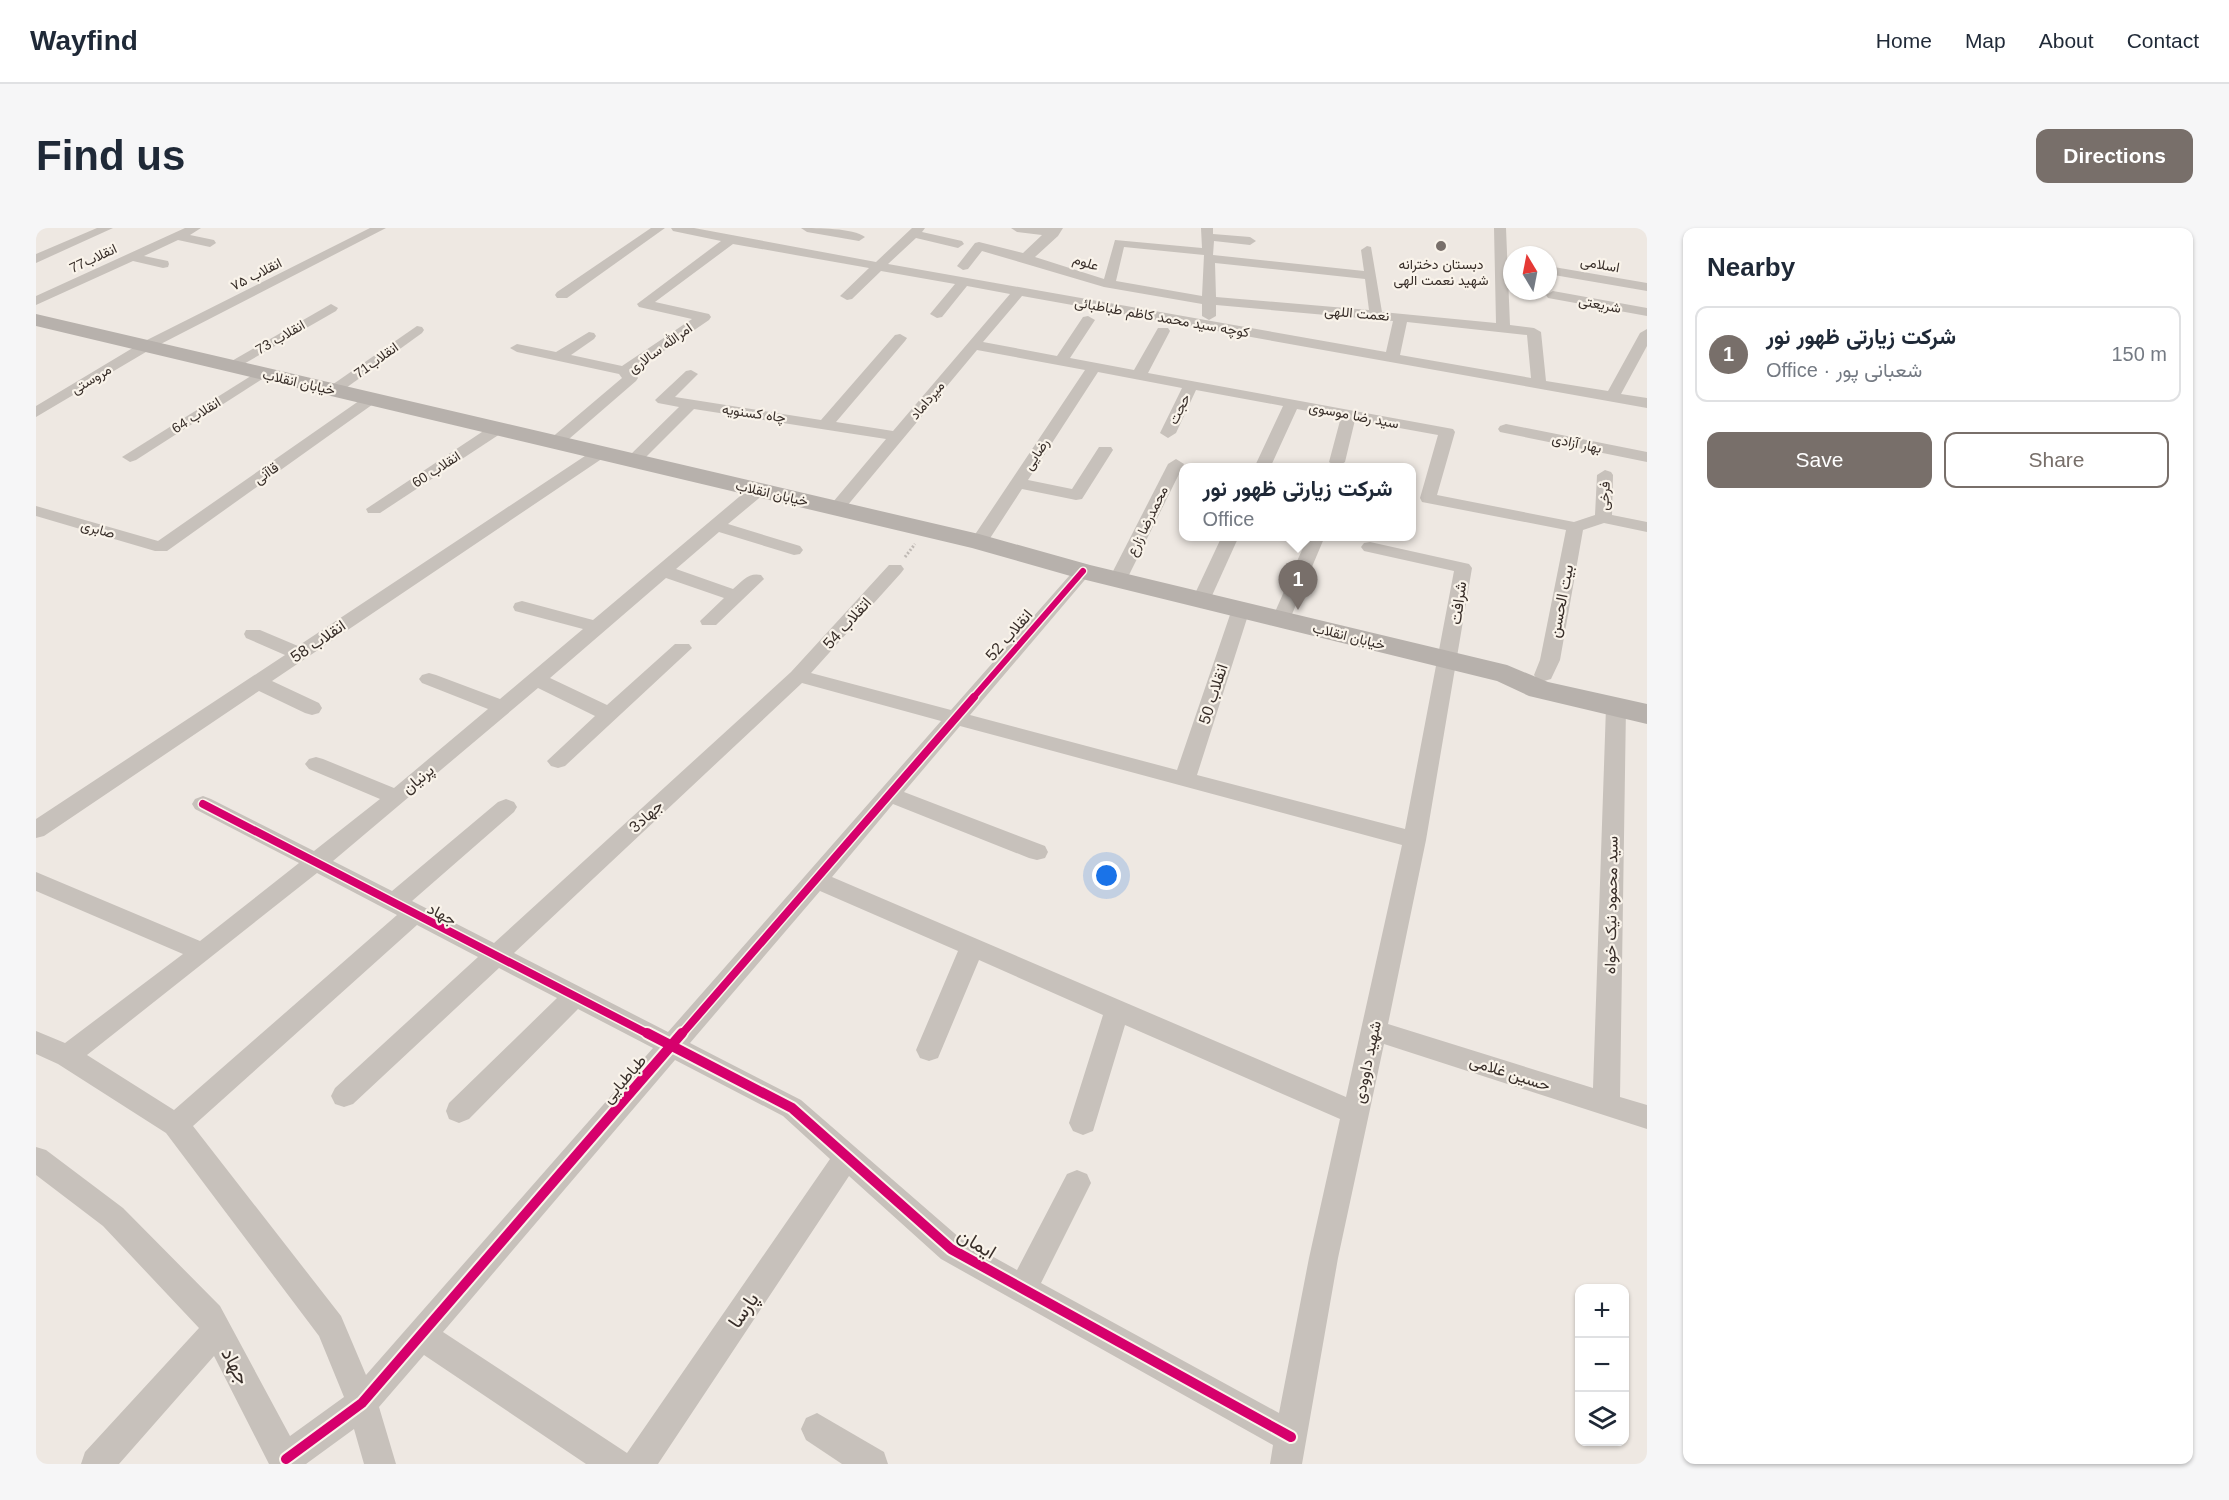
<!DOCTYPE html>
<meta charset="utf-8">
<style>
body{margin:0;font-family:Arial,Vazirmatn,sans-serif;background:#f6f6f7;color:#1f2937}
.controls{position:absolute;right:18px;bottom:18px;display:grid;overflow:hidden;border-radius:12px;box-shadow:0 2px 4px #0004}
.controls button{width:54px;height:54px;display:grid;place-items:center;padding:0;border:0;border-bottom:2px solid #e0e1e3;background:#fff;color:#1f2937;font:30px sans-serif}
.compass{position:absolute;left:1467px;top:18px;width:54px;height:54px;border-radius:50%;background:#fff;box-shadow:0 2px 4px #0004;rotate:350deg}
.you{position:absolute;left:1071px;top:648px;width:21px;height:21px;margin:-15px;border:4px solid #fff;border-radius:50%;background:#1a73e8;box-shadow:0 0 0 9px #1a73e833}
.badge{display:grid;place-items:center;width:39px;height:39px;border-radius:50%;background:#786f6a;color:#fff;font-size:20px;font-weight:700}
.pin{position:absolute;translate:-50% -50px;filter:drop-shadow(0 2px 3px #0008)}
.pin::after{content:'';position:absolute;top:32px;width:21px;height:18px;background:inherit;clip-path:polygon(0 0,100% 0,50% 100%)}
.popup{position:absolute;left:1143px;top:235px;width:237px;height:78px;box-sizing:border-box;display:grid;place-content:center;border-radius:12px;background:#fff;filter:drop-shadow(0 2px 4px #0005);font-size:20px;white-space:nowrap;color:#747a83}
.popup b{font-size:22px;color:#1f2937}
.popup::after{content:'';position:absolute;left:50%;top:100%;margin-left:-12px;border:12px solid transparent;border-top-color:#fff}
.list{margin:0;padding:0;list-style:none}
h2{display:flex;justify-content:space-between;align-items:center;height:78px;margin:0;padding:0 24px;font-size:26px}
h2 small{font-size:20px;font-weight:400;color:#747a83}
.list li{display:grid;grid-template-columns:39px 1fr auto;gap:18px;align-items:center;box-sizing:border-box;height:96px;margin:0 12px 12px;padding:0 12px;border:2px solid #e0e1e3;border-radius:12px}
.list b{display:block;font-size:22px;white-space:nowrap}
.list p{margin:0;font-size:20px;white-space:nowrap;color:#747a83}
.list em{font-size:20px;font-style:normal;color:#747a83}
.actions{display:flex;gap:12px;padding:18px 24px}
.actions a{flex:1;padding:14px 0;border:2px solid #786f6a;border-radius:12px;text-align:center;font-size:21px;color:#786f6a}
.actions .main{background:#786f6a;color:#fff}
.icon{flex:none;width:33px;height:33px;fill:none;stroke:currentColor;stroke-width:2;stroke-linecap:round;stroke-linejoin:round}
.map{position:relative;flex:none;width:1611px;height:1236px;overflow:hidden;border-radius:12px}
header{display:flex;align-items:center;gap:36px;box-sizing:border-box;height:84px;padding:0 30px;background:#fff;border-bottom:2px solid #e0e1e3}
header strong{font-size:28px}
nav{display:flex;gap:33px;margin-inline-start:auto;font-size:21px}
.intro{display:flex;align-items:center;justify-content:space-between;box-sizing:border-box;height:144px;padding:0 36px}
h1{margin:0;font-size:42px}
.button{padding:15px 27px;border-radius:12px;background:#786f6a;color:#fff;font-size:21px;font-weight:700}
main{display:flex;gap:36px;padding:0 36px}
aside{flex:1;background:#fff;border-radius:12px;box-shadow:0 2px 4px #0004}
.map>svg:first-child{display:block}
</style>
<header>
<strong>Wayfind</strong>
<nav><a>Home</a><a>Map</a><a>About</a><a>Contact</a></nav>
</header>
<div class="intro"><h1>Find us</h1><a class="button">Directions</a></div>
<main>
<div class="map">
<svg width="1611" height="1236" viewBox="0 0 1611 1236">
<rect width="100%" height="100%" fill="#eee8e2"/>
<g fill="none" stroke-linecap="round" stroke-linejoin="round">
<!-- path -->
<polyline stroke="#bfb9b4" stroke-width="3" stroke-dasharray="2 2" stroke-linecap="butt" points="869,329 879,316"/>
<!-- street -->
<g fill="#c7c1bb" fill-rule="evenodd">
<polygon points="61,0 77,0 0,35 0,26"/>
<polygon points="149,0 165,0 154,7 178,12 180,15 174,19 142,12 108,28 132,33 133,36 132,39 127,40 97,33 0,77 0,68"/>
<polygon points="334,0 350,0 115,121 0,189 0,178 105,115"/>
<polygon points="615,0 629,0 531,70 521,70 519,67 521,64"/>
<path d="M 635,0 L 658,0 L 840,34 L 876,0 L 889,0 L 886,4 L 926,13 L 928,16 L 922,20 L 880,10 L 852,36 L 1350,124 L 1357,93 L 1180,77 L 1180,88 L 1173,92 L 1166,88 L 1166,76 L 1068,59 L 946,23 L 932,41 L 927,42 L 921,38 L 939,15 L 943,14 L 987,25 L 1006,7 L 981,4 L 975,0 L 1027,0 L 1022,8 L 999,29 L 1068,51 L 1079,12 L 1166,20 L 1165,0 L 1177,0 L 1177,6 L 1214,9 L 1220,13 L 1214,17 L 1178,13 L 1177,27 L 1328,43 L 1325,22 L 1331,18 L 1335,19 L 1346,84 L 1460,95 L 1458,0 L 1470,0 L 1474,97 L 1498,100 L 1505,104 L 1510,153 L 1572,163 L 1604,105 L 1611,101 L 1611,118 L 1585,166 L 1611,170 L 1611,180 L 986,68 L 947,114 L 1021,128 L 1047,89 L 1052,88 L 1059,92 L 1034,130 L 1098,142 L 1122,100 L 1132,100 L 1134,103 L 1112,145 L 1417,201 L 1419,204 L 1401,267 L 1538,294 L 1559,287 L 1561,247 L 1569,242 L 1575,244 L 1577,247 L 1576,287 L 1611,294 L 1611,304 L 1568,295 L 1547,302 L 1524,432 L 1515,451 L 1508,453 L 1501,451 L 1498,447 L 1504,432 L 1530,302 L 1386,274 L 1384,270 L 1402,207 L 1319,192 L 1309,234 L 1301,239 L 1293,234 L 1305,189 L 1261,181 L 1234,240 L 1218,240 L 1247,178 L 1160,162 L 1140,205 L 1132,210 L 1124,205 L 1146,160 L 1062,144 L 992,252 L 1036,261 L 1063,219 L 1075,219 L 1077,222 L 1046,271 L 1040,272 L 986,261 L 949,318 L 937,318 L 934,314 L 1049,142 L 941,122 L 806,284 L 794,284 L 792,280 L 850,211 L 658,181 L 604,235 L 592,235 L 590,232 L 592,229 L 643,179 L 622,175 L 619,172 L 650,143 L 655,142 L 662,146 L 639,169 L 785,192 L 859,107 L 864,106 L 871,110 L 869,113 L 800,194 L 857,203 L 974,66 L 931,58 L 906,89 L 901,90 L 894,86 L 919,56 L 845,43 L 816,71 L 811,72 L 804,68 L 833,40 L 697,16 L 619,74 L 673,86 L 675,89 L 673,92 L 597,144 L 602,150 L 600,153 L 526,217 L 514,217 L 512,214 L 514,211 L 586,150 L 583,146 L 481,124 L 474,120 L 481,116 L 520,124 L 553,104 L 558,105 L 560,108 L 558,111 L 535,127 L 586,138 L 656,91 L 603,79 L 601,76 L 685,13 L 637,3 ZM 1088,19 L 1168,27 L 1166,68 L 1080,53 ZM 1179,35 L 1329,51 L 1333,82 L 1180,69 ZM 1371,94 L 1491,107 L 1495,150 L 1364,127 Z"/>
<path d="M 765,0 C 781,0 817,0 829,9 L 823,13 L 771,4 Z"/>
<polygon points="1512,38 1611,55 1611,63 1512,46"/>
<polygon points="1517,63 1611,80 1611,88 1512,70 1510,67"/>
<polygon points="295,76 302,80 300,83 199,141 194,142 187,138"/>
<polygon points="381,98 386,99 388,102 386,105 303,165 293,165 291,162 293,159"/>
<polygon points="226,141 231,142 233,145 231,148 100,232 94,234 86,229"/>
<polygon points="335,166 343,171 340,174 131,323 119,323 0,288 0,278 122,313 330,168"/>
<polygon points="461,196 469,201 467,204 344,285 332,285 330,281 455,198"/>
<polygon points="1470,196 1611,224 1611,234 1464,204 1462,201 1464,198"/>
<polygon points="564,220 572,225 570,228 236,453 283,475 286,480 283,485 276,487 269,485 223,463 8,608 0,610 0,591 249,427 210,410 208,406 210,402 224,402 262,418 558,222"/>
<polygon points="1140,231 1148,236 1091,351 1088,355 1076,355 1073,351 1132,236"/>
<path d="M 722,257 L 730,262 L 728,266 L 692,296 L 764,318 L 767,322 L 764,326 L 758,327 L 683,304 L 640,341 L 697,361 C 706,353 713,344 725,347 L 728,351 L 680,397 L 666,397 L 664,393 L 688,370 L 630,350 L 514,450 L 571,477 L 639,416 L 653,416 L 656,420 L 529,538 L 522,540 L 515,538 L 511,533 L 559,488 L 502,460 L 297,633 L 356,663 L 462,574 L 470,571 L 478,574 L 481,579 L 478,584 L 376,673 L 458,715 L 755,444 L 853,337 L 865,337 L 868,341 L 865,345 L 775,445 L 915,482 L 1041,339 L 1053,339 L 1056,343 L 1053,347 L 934,487 L 1141,542 L 1196,381 L 1198,377 L 1212,377 L 1214,381 L 1161,547 L 1369,601 L 1418,343 L 1328,323 L 1325,319 L 1328,315 L 1334,314 L 1433,336 L 1436,340 L 1390,612 L 1352,796 L 1557,860 L 1570,479 L 1573,474 L 1580,472 L 1587,474 L 1590,479 L 1584,869 L 1611,877 L 1611,901 L 1348,816 L 1302,1030 L 1266,1236 L 1234,1236 L 1237,1217 L 905,1031 L 813,948 L 622,1236 L 550,1236 L 388,1127 L 343,1179 L 360,1236 L 328,1236 L 318,1201 L 270,1236 L 233,1236 L 178,1128 L 83,1236 L 45,1236 L 49,1224 L 163,1100 L 67,998 L 0,947 L 0,919 L 10,922 L 87,980 L 184,1078 L 254,1208 L 308,1169 L 283,1108 L 130,905 L 22,836 L 0,826 L 0,803 L 29,815 L 147,726 L 0,663 L 0,644 L 164,713 L 263,635 L 159,581 L 156,576 L 159,571 L 167,568 L 175,571 L 278,623 L 344,571 L 273,541 L 269,536 L 273,531 L 280,529 L 287,531 L 358,560 L 452,481 L 386,455 L 383,451 L 386,447 L 393,445 L 400,447 L 464,471 L 547,401 L 479,383 L 477,379 L 479,375 L 486,373 L 557,392 L 716,258 ZM 766,455 L 905,493 L 632,804 L 478,725 ZM 924,498 L 1366,617 L 1310,869 L 796,649 L 857,576 L 993,630 L 1001,632 L 1009,630 L 1012,624 L 1009,618 L 868,564 ZM 281,645 L 361,687 L 138,882 L 51,827 ZM 784,663 L 922,723 L 880,822 L 884,830 L 893,833 L 902,830 L 943,732 L 1067,787 L 1033,895 L 1037,903 L 1047,907 L 1057,903 L 1089,797 L 1304,891 L 1273,1030 L 1243,1185 L 1005,1055 L 1055,955 L 1051,946 L 1041,942 L 1031,946 L 981,1042 L 925,1011 L 765,872 L 654,815 ZM 381,697 L 442,729 L 299,860 L 295,868 L 299,876 L 308,879 L 317,876 L 463,740 L 521,770 L 413,875 L 410,883 L 413,891 L 423,895 L 433,891 L 542,781 L 617,820 L 330,1147 L 305,1088 L 157,898 ZM 639,832 L 747,888 L 794,931 L 591,1225 L 407,1104 Z"/>
<polygon points="1186,308 1203,308 1174,372 1172,376 1158,376 1156,372"/>
<polygon points="1272,308 1289,308 1254,391 1252,395 1238,395 1236,391"/>
<polygon points="781,1185 848,1224 852,1236 806,1236 770,1212 765,1201 770,1190"/>
</g>
<!-- secondary -->
<polygon fill="#b7b1ac" fill-rule="evenodd" points="0,86 943,306 1054,337 1471,437 1512,454 1611,476 1611,496 1493,468 1461,453 1038,349 936,320 0,98"/>
<!-- cycleway-far2 casing -->
<g stroke="#f9f3ea" stroke-width="9">
<polyline id="cycleway-far2" points="937,470 1047,343"/>
</g>
<!-- cycleway-far1 casing -->
<g stroke="#f9f3ea" stroke-width="11">
<g id="cycleway-far1">
<polyline points="167,576 614,807"/>
<polyline points="645,807 938,469"/>
</g>
</g>
<!-- cycleway casing -->
<g stroke="#f9f3ea" stroke-width="14">
<g id="cycleway">
<polyline points="611,805 756,880 915,1021 1255,1209"/>
<polyline points="250,1231 326,1175 646,805"/>
</g>
</g>
<!-- cycleway-far2 -->
<use href="#cycleway-far2" stroke="#d6006c" stroke-width="6"/>
<!-- cycleway-far1 -->
<use href="#cycleway-far1" stroke="#d6006c" stroke-width="8"/>
<!-- cycleway -->
<use href="#cycleway" stroke="#d6006c" stroke-width="10"/>
</g>
<!-- markers -->
<circle fill="#786f6a" stroke="#f9f3ea" stroke-width="2" cx="1405" cy="18" r="6"/>
<g text-anchor="middle" dominant-baseline="central" stroke-width="4.5" stroke-linejoin="round" paint-order="stroke">
<!-- far-street labels -->
<g font-size="14" fill="#382e29" stroke="#f9f3ea">
<text transform="translate(57 30) rotate(-25)">انقلاب77</text>
<text transform="translate(1050 34) rotate(18)">علوم</text>
<text transform="translate(1564 36) rotate(10)">اسلامی</text>
<text transform="translate(220 46) rotate(-27)">انقلاب ۷۵</text>
<text transform="translate(1564 76) rotate(11)">شریعتی</text>
<text transform="translate(1321 85) rotate(5)">نعمت اللهی</text>
<text transform="translate(1126 89) rotate(10)">کوچه سید محمد کاظم طباطبائی</text>
<text transform="translate(244 109) rotate(-30)">انقلاب 73</text>
<text transform="translate(624 120) rotate(-36)">امرالله سالاری</text>
<text transform="translate(340 132) rotate(-36)">انقلاب71</text>
<text transform="translate(55 151) rotate(-31)">مروستی</text>
<text transform="translate(263 154) rotate(13)">خیابان انقلاب</text>
<text transform="translate(891 172) rotate(-50)">میرداماد</text>
<text transform="translate(1143 181) rotate(-64)">حجت</text>
<text transform="translate(718 185) rotate(8)">چاه کسنویه</text>
<text transform="translate(160 187) rotate(-32)">انقلاب 64</text>
<text transform="translate(1318 187) rotate(11)">سید رضا موسوی</text>
<text transform="translate(1541 215) rotate(12)">بهار آزادی</text>
<text transform="translate(1000 226) rotate(-57)">رضایی</text>
<text transform="translate(400 241) rotate(-33)">انقلاب 60</text>
<text transform="translate(230 245) rotate(-35)">قاآنی</text>
<text transform="translate(736 265) rotate(13)">خیابان انقلاب</text>
<text transform="translate(1568 268) rotate(-87)">فرخی</text>
<text transform="translate(1111 293) rotate(-64)">محمدرضا زارع</text>
<text transform="translate(62 301) rotate(16)">صابری</text>
<text transform="translate(1313 408) rotate(14)">خیابان انقلاب</text>
</g>
<!-- far-poi labels -->
<g font-size="14" fill="#382e29" stroke="#f9f3ea">
<text x="1405" y="36">دبستان دخترانه<tspan x="1405" dy="16">شهید نعمت الهی</tspan></text>
</g>
<!-- street labels -->
<g font-size="16" fill="#382e29" stroke="#f9f3ea">
<text transform="translate(1525 373) rotate(-79)">بیت الحسن</text>
<text transform="translate(1422 375) rotate(-82)">شرافت</text>
<text transform="translate(811 395) rotate(-48)">اتقلاب 54</text>
<text transform="translate(973 407) rotate(-49)">انقلاب 52</text>
<text transform="translate(282 413) rotate(-34)">انقلاب 58</text>
<text transform="translate(1177 466) rotate(-72)">انقلاب 50</text>
<text transform="translate(382 551) rotate(-40)">پرنیان</text>
<text transform="translate(610 588) rotate(-43)">جهاد3</text>
<text transform="translate(1575 677) rotate(-89)">سید محمود نیک خواه</text>
<text transform="translate(406 686) rotate(27)">جهاد</text>
<text transform="translate(1331 834) rotate(-78)">شهید داوودی</text>
<text transform="translate(1474 845) rotate(18)">حسین غلامی</text>
<text transform="translate(588 851) rotate(-49)">طباطبایی</text>
</g>
<!-- near-street labels -->
<g font-size="20" fill="#382e29" stroke="#f9f3ea">
<text transform="translate(941 1015) rotate(31)">ایمان</text>
<text transform="translate(707 1082) rotate(-56)">پارسا</text>
<text transform="translate(200 1138) rotate(62)">جهاد</text>
</g>
</g>
</svg>
<div class="controls">
<button>+</button>
<button>−</button>
<button><svg class="icon" aria-label="layers" viewBox="0 0 24 24"><path d="M12 4l9 5-9 5-9-5zM3 14l9 5 9-5"/></svg></button>
</div>
<svg class="compass" viewBox="-18 -18 36 36"><path d="M0-13l5 13h-10z" fill="#e53935"/><path d="M0 13l5-13h-10z" fill="#747a83"/></svg>
<div class="you"></div>
<div class="pin badge" style="left:1262px;top:382px">1</div>
<div class="popup"><b>شرکت زیارتی ظهور نور</b>Office</div>
</div>
<aside>
<h2>Nearby<small></small></h2>
<ul class="list">
<li><span class="badge">1</span><div><b>شرکت زیارتی ظهور نور</b><p>Office · شعبانی پور</p></div><em>150 m</em></li>
</ul>
<div class="actions"><a class="main">Save</a><a>Share</a></div>
</aside>
</main>
